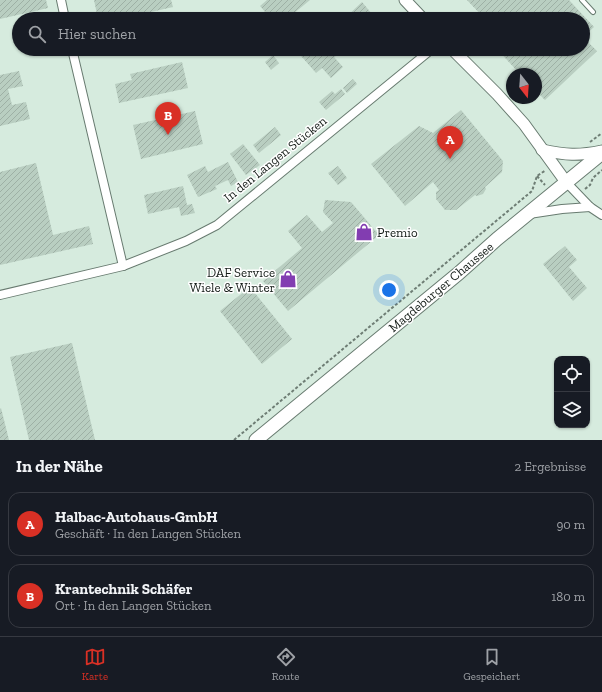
<!DOCTYPE html>
<html lang="de">
<meta charset="utf-8">
<style>
body{margin:0;font-family:"Zilla Slab",serif;background:#242831;color:#f1f3f6}
.controls{position:absolute;right:12px;bottom:12px;display:grid;overflow:hidden;border-radius:8px;box-shadow:0 1px 3px #0004}
.controls button{width:36px;height:36px;display:grid;place-items:center;padding:0;border:0;border-bottom:1px solid #363941;background:#171b24;color:#f1f3f6;font:20px sans-serif}
.compass{position:absolute;left:506px;top:68px;width:36px;height:36px;border-radius:50%;background:#171b24;box-shadow:0 1px 3px #0004;rotate:163deg}
.you{position:absolute;left:389px;top:290px;width:14px;height:14px;margin:-10px;border:3px solid #fff;border-radius:50%;background:#1a73e8;box-shadow:0 0 0 6px #1a73e833}
.badge{display:grid;place-items:center;width:26px;height:26px;border-radius:50%;background:#d93025;color:#fff;font-size:13px;font-weight:700}
.pin{position:absolute;translate:-50% -33px;filter:drop-shadow(0 1px 2px #0008)}
.pin::after{content:'';position:absolute;top:21px;width:14px;height:12px;background:inherit;clip-path:polygon(0 0,100% 0,50% 100%)}
.list{margin:0;padding:0;list-style:none}
h2{display:flex;justify-content:space-between;align-items:center;height:52px;margin:0;padding:0 16px;font-size:17px}
h2 small{font-size:13px;font-weight:400;color:#9ea1a6}
.list li{display:grid;grid-template-columns:26px 1fr auto;gap:12px;align-items:center;box-sizing:border-box;height:64px;margin:0 8px 8px;padding:0 8px;border:1px solid #363941;border-radius:12px}
.list b{display:block;font-size:15px;white-space:nowrap}
.list p{margin:0;font-size:13px;white-space:nowrap;color:#9ea1a6}
.list em{font-size:13px;font-style:normal;color:#9ea1a6}
.icon{flex:none;width:22px;height:22px;fill:none;stroke:currentColor;stroke-width:2;stroke-linecap:round;stroke-linejoin:round}
.map{position:relative;flex:none;width:602px;height:440px;overflow:hidden}
.search{position:absolute;background:#171b24;box-shadow:0 1px 3px #0004;left:12px;right:12px;top:12px;height:44px;display:flex;align-items:center;gap:10px;box-sizing:border-box;padding:0 14px;border-radius:22px;color:#9ea1a6;font-size:15px}
.sheet{height:196px;background:#171b24}
nav{display:flex;justify-content:space-around;align-items:center;box-sizing:border-box;height:56px;border-top:1px solid #363941;background:#171b24;font-size:11px;color:#9ea1a6}
nav a{display:grid;justify-items:center;gap:2px}
nav .on{color:#d93025}
.map>svg:first-child{display:block}
</style>
<div class="map">
<svg width="602" height="440" viewBox="0 0 602 440">
<defs>
<pattern id="building-hatch" width="6" height="6" patternUnits="userSpaceOnUse"><rect width="6" height="6" fill="#b9cec1"/><path d="M-1 1l2-2M0 6l6-6M5 7l2-2" fill="none" stroke="#9eb0a5"/></pattern>
</defs>
<rect width="100%" height="100%" fill="#d6ebde"/>
<!-- building -->
<g fill="url(#building-hatch)">
<polygon points="0,0 46,0 48,8 0,19"/>
<polygon points="94,0 171,0 173,7 120,19 98,19"/>
<polygon points="267,0 310,0 287,19 271,19 260,6"/>
<polygon points="467,0 569,0 594,27 583,37 597,51 545,100 536,91 536,74 520,74 497,49 583,49 583,19 485,19"/>
<polygon points="362,2 372,14 367,19 344,19"/>
<polygon points="295,49 330,49 336,56 334,57 343,67 331,78 322,68 316,73"/>
<polygon points="273,55 279,63 271,70 265,62"/>
<polygon points="182,62 188,88 119,103 115,84 132,80 130,74"/>
<polygon points="19,71 23,86 8,89 12,105 26,102 30,119 0,126 0,75"/>
<polygon points="353,79 357,84 347,93 343,88"/>
<polygon points="341,89 345,94 326,110 319,102 332,91 335,94"/>
<polygon points="461,110 503,161 502,172 485,187 486,189 483,194 477,196 475,195 456,210 445,210 436,199 436,192 439,190 433,182 405,206 371,164 419,126 433,133"/>
<polygon points="195,111 203,144 141,159 133,125"/>
<polygon points="275,127 281,135 259,153 253,145"/>
<polygon points="243,144 260,165 246,175 230,154"/>
<polygon points="228,162 238,182 231,186 228,180 215,186 217,189 198,197 187,175 205,166 208,172"/>
<polygon points="36,163 53,235 89,226 93,244 0,265 0,172"/>
<polygon points="338,166 347,178 338,185 328,173"/>
<polygon points="183,186 187,205 192,204 195,213 181,216 179,207 148,214 144,195"/>
<polygon points="325,200 351,202 379,235 288,311 263,281 302,248 288,231 307,215 322,232 333,223 323,212"/>
<polygon points="565,246 577,260 569,267 587,288 573,301 543,264"/>
<polygon points="250,287 292,339 262,364 220,311"/>
<polygon points="72,343 95,440 29,440 10,357"/>
<polygon points="1,408 9,440 0,440 0,409"/>
</g>
<g fill="none" stroke-linecap="round" stroke-linejoin="round">
<!-- lane casing -->
<g stroke="#687b70" stroke-width="6">
<polyline id="lane" points="582,0 593,12"/>
</g>
<!-- street casing -->
<g stroke="#687b70" stroke-width="10">
<g id="street">
<polyline points="61,0 65,19"/>
<polyline points="72,49 123,266"/>
<polyline points="566,182 590,207 602,215"/>
<polyline points="529,214 562,209 590,207"/>
<polyline points="0,295 123,266 186,241 217,225 432,49"/>
</g>
</g>
<!-- secondary casing -->
<g stroke="#687b70" stroke-width="13">
<g id="secondary">
<polyline points="405,0 423,19"/>
<polyline points="452,49 497,94 524,124 566,182"/>
<path d="M 542,150 C 566,155 578,156 602,151"/>
</g>
</g>
<!-- primary casing -->
<g stroke="#687b70" stroke-width="15">
<polyline id="primary" points="256,440 459,273 497,239 602,153"/>
</g>
<!-- path -->
<g stroke="#6e7d74" stroke-width="2" stroke-dasharray="3 2" stroke-linecap="butt">
<polyline points="590,142 602,133"/>
<polyline points="537,176 545,185"/>
<polyline points="585,189 590,185 593,178 602,170"/>
<polyline points="234,440 532,191 537,176 546,170"/>
</g>
<!-- lane -->
<use href="#lane" stroke="#fff" stroke-width="4"/>
<!-- street -->
<use href="#street" stroke="#fff" stroke-width="8"/>
<!-- secondary -->
<use href="#secondary" stroke="#fff" stroke-width="11"/>
<!-- primary -->
<use href="#primary" stroke="#fff" stroke-width="13"/>
</g>
<!-- icons -->
<defs>
<g id="shop-bare" transform="scale(1.38)"><path d="M-5-2.5h2.3a2.7 3.5 0 0 1 5.4 0H5L5.5 6h-11ZM-1.5-2.5h3a1.5 2.3 0 0 0-3 0Z" fill="#823db1" stroke="#fff" stroke-width="2.5" paint-order="stroke"/></g>
</defs>
<g fill-rule="evenodd">
<use href="#shop-bare" x="364" y="232"/>
<use href="#shop-bare" x="288" y="279"/>
</g>
<g text-anchor="middle" dominant-baseline="central" stroke-width="3" stroke-linejoin="round" paint-order="stroke">
<!-- street labels -->
<g font-size="13" fill="#131b16" stroke="#fff">
<text transform="translate(275 159) rotate(-39)">In den Langen Stücken</text>
<text transform="translate(441 287) rotate(-40)">Magdeburger Chaussee</text>
</g>
<!-- poi labels -->
<g font-size="13" fill="#131b16" stroke="#fff" text-anchor="start">
<text x="377" y="232">Premio</text>
<text x="275" y="272" text-anchor="end">DAF Service<tspan x="275" dy="15">Wiele &amp; Winter</tspan></text>
</g>
</g>
</svg>
<div class="controls">
<button><svg class="icon" aria-label="locate" viewBox="0 0 24 24"><circle cx="12" cy="12" r="6"/><path d="M12 2v4M12 18v4M2 12h4M18 12h4"/></svg></button>
<button><svg class="icon" aria-label="layers" viewBox="0 0 24 24"><path d="M12 4l9 5-9 5-9-5zM3 14l9 5 9-5"/></svg></button>
</div>
<svg class="compass" viewBox="-18 -18 36 36"><path d="M0-13l5 13h-10z" fill="#e53935"/><path d="M0 13l5-13h-10z" fill="#9ea1a6"/></svg>
<div class="you"></div>
<div class="pin badge" style="left:450px;top:159px">A</div>
<div class="pin badge" style="left:168px;top:135px">B</div>
<div class="search"><svg class="icon" aria-label="search" viewBox="0 0 24 24"><circle cx="10" cy="10" r="6"/><path d="M15 15l6 6"/></svg>Hier suchen</div>
</div>
<section class="sheet">
<h2>In der Nähe<small>2 Ergebnisse</small></h2>
<ul class="list">
<li><span class="badge">A</span><div><b>Halbac-Autohaus-GmbH</b><p>Geschäft · In den Langen Stücken</p></div><em>90 m</em></li>
<li><span class="badge">B</span><div><b>Krantechnik Schäfer</b><p>Ort · In den Langen Stücken</p></div><em>180 m</em></li>
</ul>
</section>
<nav>
<a class="on"><svg class="icon" aria-label="map" viewBox="0 0 24 24"><path d="M3 6l6-2 6 2 6-2v14l-6 2-6-2-6 2zM9 4v14M15 6v14"/></svg>Karte</a>
<a><svg class="icon" aria-label="directions" viewBox="0 0 24 24"><path d="M12 3l9 9-9 9-9-9zM9 14v-3h6M13 9l2 2-2 2"/></svg>Route</a>
<a><svg class="icon" aria-label="saved" viewBox="0 0 24 24"><path d="M7 4h10v16l-5-4-5 4z"/></svg>Gespeichert</a>
</nav>
